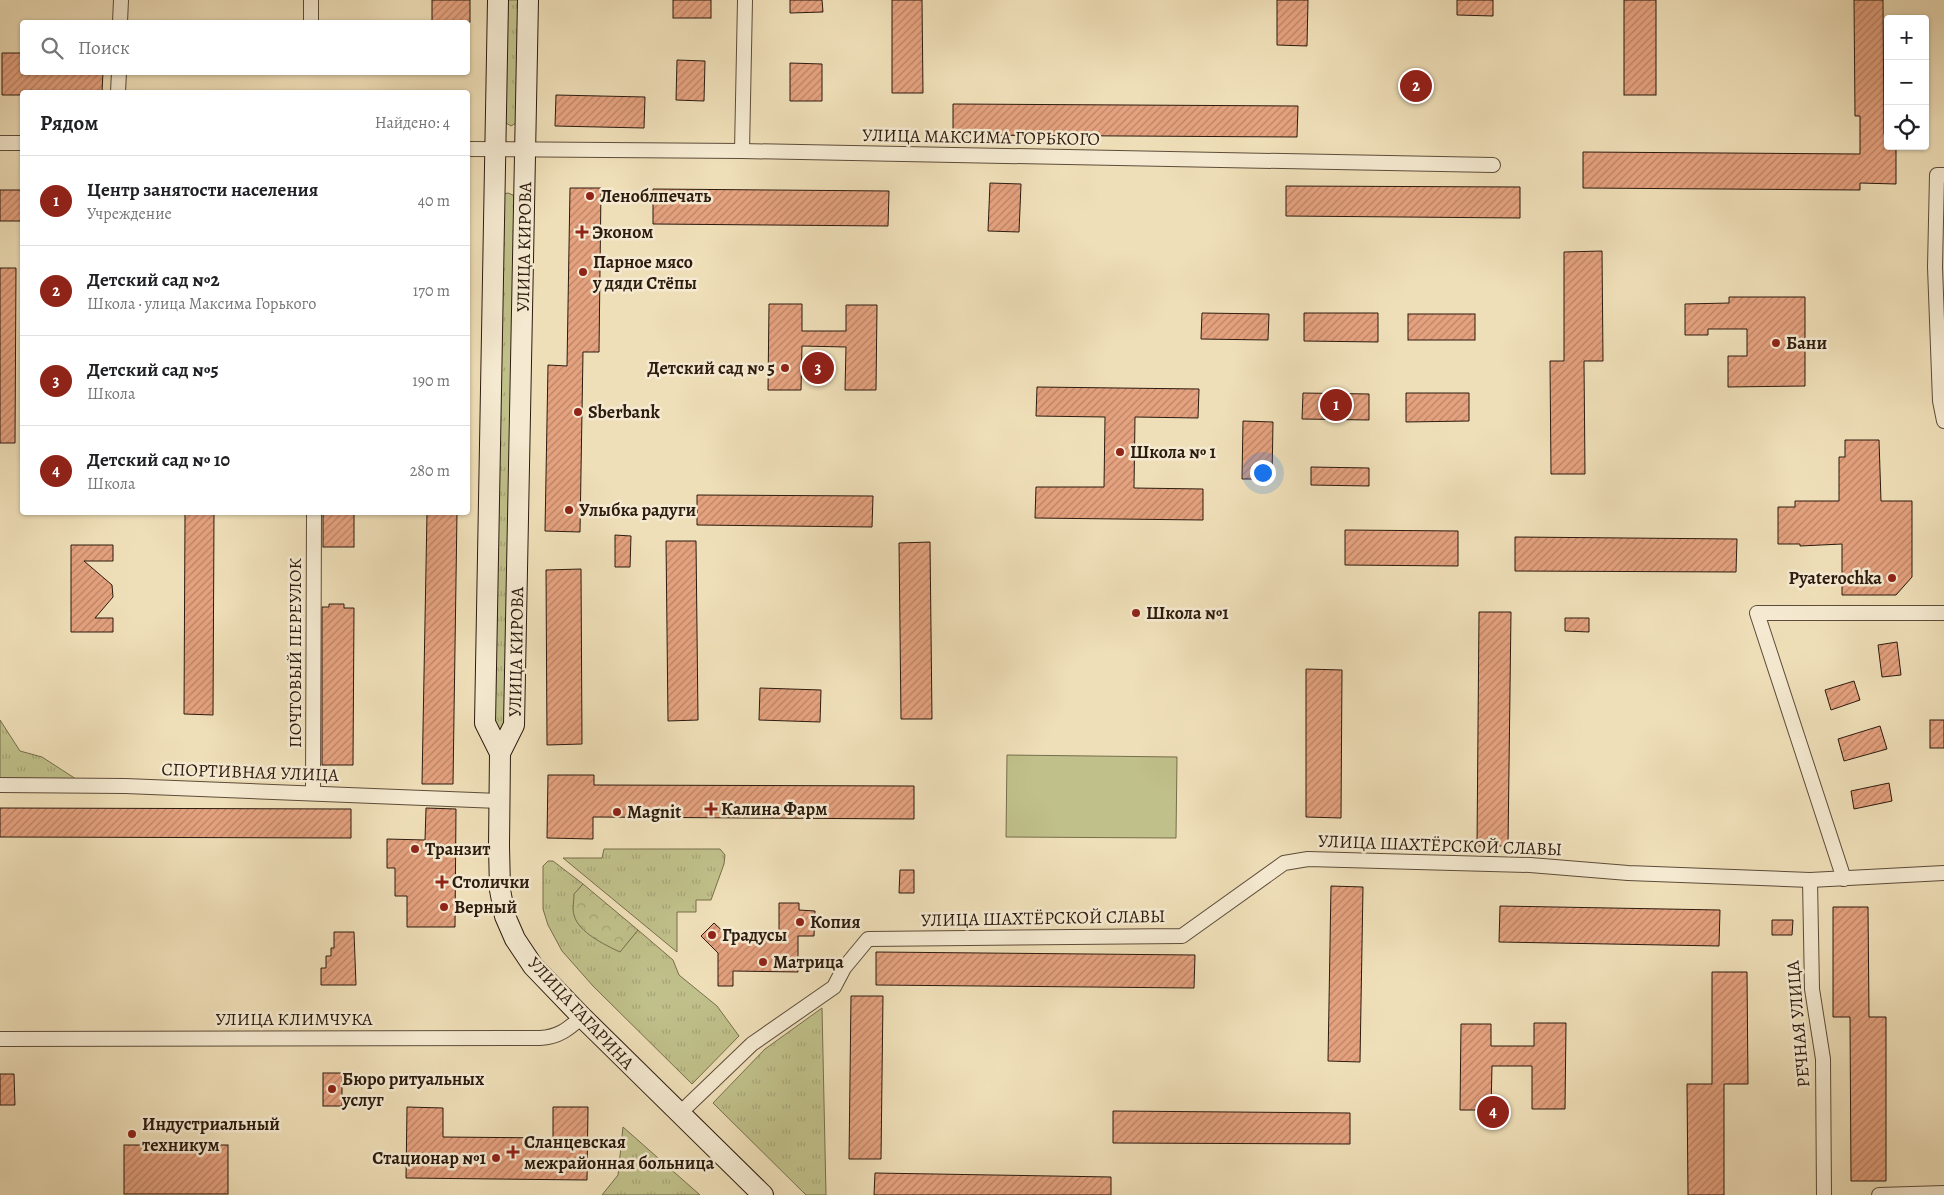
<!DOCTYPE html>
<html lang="ru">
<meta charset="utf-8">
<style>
body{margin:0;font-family:Alegreya,serif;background:#f2f2f2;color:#202124}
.controls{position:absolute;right:15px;top:15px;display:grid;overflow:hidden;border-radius:5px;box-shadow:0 1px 4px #0004}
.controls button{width:45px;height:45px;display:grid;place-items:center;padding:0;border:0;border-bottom:1px solid #e0e0e0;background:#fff;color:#202124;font:25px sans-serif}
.you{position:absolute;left:1262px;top:472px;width:18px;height:18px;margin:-12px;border:4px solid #fff;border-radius:50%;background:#1a73e8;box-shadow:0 0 0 8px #1a73e833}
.badge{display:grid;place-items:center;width:32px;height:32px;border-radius:50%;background:#8f2418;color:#fff;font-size:16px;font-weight:700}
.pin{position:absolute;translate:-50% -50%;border:2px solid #fff;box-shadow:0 1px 5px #0006}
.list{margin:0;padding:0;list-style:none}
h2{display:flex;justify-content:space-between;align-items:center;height:65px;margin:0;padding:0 20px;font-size:21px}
h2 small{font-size:16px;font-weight:400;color:#757577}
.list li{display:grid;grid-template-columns:32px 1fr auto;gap:15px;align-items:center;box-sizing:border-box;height:90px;padding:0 20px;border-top:1px solid #e0e0e0}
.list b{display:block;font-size:19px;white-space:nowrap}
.list p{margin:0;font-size:16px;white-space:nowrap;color:#757577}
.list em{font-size:16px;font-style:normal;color:#757577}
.icon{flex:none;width:28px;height:28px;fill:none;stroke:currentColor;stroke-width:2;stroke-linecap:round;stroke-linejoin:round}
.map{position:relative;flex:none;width:1944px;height:1195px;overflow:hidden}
.search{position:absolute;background:#fff;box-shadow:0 1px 4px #0004;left:20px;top:20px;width:450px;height:55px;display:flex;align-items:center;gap:12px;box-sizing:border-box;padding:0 18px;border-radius:5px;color:#757577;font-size:19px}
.panel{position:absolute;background:#fff;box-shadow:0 1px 4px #0004;left:20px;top:90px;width:450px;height:425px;border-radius:5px}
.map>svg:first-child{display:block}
</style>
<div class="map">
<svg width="1944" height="1195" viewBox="0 0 1944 1195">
<defs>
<pattern id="grass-tufts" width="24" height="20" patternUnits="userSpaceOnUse" patternTransform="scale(1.25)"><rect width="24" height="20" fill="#c0c08a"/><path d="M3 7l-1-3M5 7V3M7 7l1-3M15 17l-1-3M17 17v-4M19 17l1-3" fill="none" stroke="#a5a476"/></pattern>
<pattern id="park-crowns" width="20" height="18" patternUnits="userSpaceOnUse" patternTransform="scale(1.25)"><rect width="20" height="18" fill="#c0c08a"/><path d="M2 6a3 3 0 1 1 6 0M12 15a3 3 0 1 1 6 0" fill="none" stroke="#a5a476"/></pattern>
<pattern id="building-hatch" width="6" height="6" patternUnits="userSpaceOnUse" patternTransform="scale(1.25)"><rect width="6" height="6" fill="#e5a27f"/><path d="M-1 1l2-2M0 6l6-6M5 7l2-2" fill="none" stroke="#ba8366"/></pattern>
</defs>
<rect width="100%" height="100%" fill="#efdfb8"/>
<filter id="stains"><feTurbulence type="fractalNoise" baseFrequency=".004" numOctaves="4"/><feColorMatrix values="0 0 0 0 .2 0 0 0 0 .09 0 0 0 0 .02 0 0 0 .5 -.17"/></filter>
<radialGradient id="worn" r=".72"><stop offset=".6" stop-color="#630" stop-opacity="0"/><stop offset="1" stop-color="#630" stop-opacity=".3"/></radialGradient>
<!-- grass -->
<g fill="url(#grass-tufts)" stroke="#766e4c">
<polygon points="507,0 519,0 516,123 511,126 506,123 505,119"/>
<polygon points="508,193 513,195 514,199 506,727 503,732 495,732 503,194"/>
<polygon points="0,720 20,751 42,757 76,779 0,778"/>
<polygon points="604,849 720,849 725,855 724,864 711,900 696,900 696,912 677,912 677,952 563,858 602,858"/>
<polygon points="548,861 553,861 583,884 574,895 620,951 638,930 673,960 679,975 717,1006 739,1036 692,1084 593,986 562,951 548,925 543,909 543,866"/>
<polygon points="822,1008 826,1195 806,1195 713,1103 765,1049"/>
<polygon points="623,1127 700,1195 602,1195 618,1175"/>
</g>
<!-- park -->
<path fill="url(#park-crowns)" stroke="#766e4c" d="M 583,884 L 638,930 L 620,952 C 605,945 578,932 574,915 C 572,909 574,901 574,894 Z"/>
<!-- pitch -->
<polygon fill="#c0c08a" stroke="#766e4c" points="1007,755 1177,757 1176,838 1006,837"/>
<!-- building -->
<g fill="url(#building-hatch)" stroke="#2c1b0f">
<rect x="432" y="0" width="38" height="22"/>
<rect x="673" y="0" width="38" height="18"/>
<polygon points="790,0 822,0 823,12 790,13"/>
<polygon points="892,0 922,0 923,93 892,93"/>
<polygon points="1277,0 1308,0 1307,46 1277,45"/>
<polygon points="1457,0 1493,0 1493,16 1457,15"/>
<rect x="1624" y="0" width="32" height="95"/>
<polygon points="1854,0 1883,0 1884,134 1888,134 1888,146 1896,146 1896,184 1860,183 1860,190 1583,188 1583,152 1860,154 1860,116 1855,116"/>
<polygon points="2,53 22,53 22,72 103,72 102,92 22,92 22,95 2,95"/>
<polygon points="677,60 705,61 704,101 676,100"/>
<polygon points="790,63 822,64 822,101 790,101"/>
<polygon points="556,95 645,97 644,128 555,126"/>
<polygon points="953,104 1298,106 1297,137 953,135"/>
<polygon points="990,183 1021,184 1019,232 988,231"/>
<polygon points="1286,186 1520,187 1520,218 1286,216"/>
<polygon points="570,188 601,188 599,352 583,352 580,532 545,531 548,365 567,366"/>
<polygon points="653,189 889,191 888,226 653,224"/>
<rect x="0" y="190" width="22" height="31"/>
<polygon points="1602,251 1603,361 1584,361 1585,474 1551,474 1550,361 1564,361 1564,252"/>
<polygon points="0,268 16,268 15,443 0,443"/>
<polygon points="1729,297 1805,297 1805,386 1728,387 1728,356 1747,356 1747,329 1708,329 1708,335 1685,335 1685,304 1729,303"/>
<polygon points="769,304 802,304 802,331 846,331 846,305 877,305 876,390 845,390 846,347 802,346 801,390 768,390"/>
<polygon points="1202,313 1269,314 1268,340 1201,339"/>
<polygon points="1304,313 1378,313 1378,342 1304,341"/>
<rect x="1408" y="314" width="67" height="26"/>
<polygon points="1037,387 1199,389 1198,418 1135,417 1134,488 1203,489 1203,520 1035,518 1036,487 1104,487 1105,417 1036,416"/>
<polygon points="1303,393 1369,394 1369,420 1302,419"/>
<polygon points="1406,393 1469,393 1469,421 1406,422"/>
<polygon points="1243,421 1273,422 1272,479 1242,479"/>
<polygon points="1845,440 1879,440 1881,501 1912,501 1912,577 1896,595 1842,595 1842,544 1800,546 1800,544 1778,544 1778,507 1795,507 1795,501 1839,501 1839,457 1845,457"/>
<polygon points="1311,467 1369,468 1369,486 1311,485"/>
<polygon points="697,495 873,496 872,527 697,525"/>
<polygon points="185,512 214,512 213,715 184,714"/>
<rect x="323" y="512" width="31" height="35"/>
<polygon points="427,512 457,512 453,784 422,784"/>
<polygon points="1345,530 1458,531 1458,566 1345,565"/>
<polygon points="615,535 631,536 630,567 615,567"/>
<polygon points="1515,537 1737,539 1736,572 1515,571"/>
<polygon points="666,541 696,541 698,720 668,721"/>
<polygon points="930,542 932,719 901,719 899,543"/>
<polygon points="71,545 113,545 113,561 84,561 112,585 113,597 95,618 113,618 113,632 71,632"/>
<polygon points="581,569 582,744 547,745 546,570"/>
<polygon points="329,604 344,604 344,608 354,608 353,765 322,765 322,607 329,607"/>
<polygon points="1479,612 1511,612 1508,846 1477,846"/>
<polygon points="1565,618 1589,618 1589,632 1565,631"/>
<polygon points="1897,642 1901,675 1882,677 1878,645"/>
<polygon points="1306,669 1342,670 1341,818 1306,817"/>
<polygon points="1854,681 1860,700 1831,710 1825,690"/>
<polygon points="760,688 821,690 820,722 759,720"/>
<rect x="1930" y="720" width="14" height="28"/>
<polygon points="1880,726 1887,749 1844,761 1838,739"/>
<polygon points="548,775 594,775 594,785 914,786 914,819 593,817 593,839 547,838"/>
<polygon points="1889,783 1892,801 1854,809 1851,791"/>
<polygon points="0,808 351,809 351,838 0,837"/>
<polygon points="426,808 456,809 455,927 407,927 407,896 395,896 395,868 387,868 387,839 425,840"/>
<polygon points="900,870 914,870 914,893 899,893"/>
<polygon points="1331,886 1363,887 1360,1062 1328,1061"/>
<polygon points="779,903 799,903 799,910 815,911 814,936 798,936 798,972 733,971 733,986 718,986 718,953 701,936 714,923 733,941 779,941"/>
<polygon points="1500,906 1720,910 1719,946 1499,942"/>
<polygon points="1833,907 1868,907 1869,1017 1886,1017 1886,1181 1851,1181 1850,1017 1833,1017"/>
<polygon points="1772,920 1793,920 1792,935 1772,935"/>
<polygon points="334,932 354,932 356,985 321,985 321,968 326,968 326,956 331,956 331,948 334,948"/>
<polygon points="876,952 1195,955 1194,988 876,985"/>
<polygon points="1712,972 1747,972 1748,1084 1724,1084 1724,1195 1688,1195 1687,1084 1712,1084"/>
<polygon points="851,996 883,996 881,1159 849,1159"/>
<polygon points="1534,1023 1566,1023 1565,1109 1532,1109 1532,1066 1492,1066 1491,1110 1460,1110 1461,1024 1491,1024 1491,1046 1534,1046"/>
<rect x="323" y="1073" width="19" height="33"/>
<polygon points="0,1074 14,1074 15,1105 0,1105"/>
<polygon points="407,1107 443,1108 443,1137 553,1138 553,1107 588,1107 587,1180 406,1178"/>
<polygon points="1113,1111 1350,1113 1350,1144 1113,1143"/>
<rect x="124" y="1145" width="104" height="49"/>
<polygon points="875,1173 1111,1177 1111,1195 874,1195"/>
</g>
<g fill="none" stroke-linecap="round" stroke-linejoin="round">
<!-- minor casing -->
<g stroke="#5d4c39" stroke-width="16">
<g id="minor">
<polyline points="120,22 121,0"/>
<polyline points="311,22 311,0"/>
<polyline points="118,92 119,72"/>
<polyline points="0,143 22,143"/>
<polyline points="468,149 742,151 1493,165"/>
<polyline points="742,151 745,0"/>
<polyline points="1944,175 1937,175 1935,267 1940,401 1944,421"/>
<polyline points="0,785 125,786 499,801"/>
<polyline points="313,793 314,512"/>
<polyline points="1844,879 1757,613 1944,613"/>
<polyline points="1810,880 1812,989 1823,1059 1824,1195"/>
<path d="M 0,1039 L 540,1038 C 559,1037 568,1029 582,1017"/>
<polyline points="679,1114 752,1044 834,987 844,968 868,939 1182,936 1284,863 1308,859 1530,865 1628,873 1810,880 1944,873"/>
<polyline points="1879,1195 1944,1193"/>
</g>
</g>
<!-- secondary casing -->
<g stroke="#2c1b0f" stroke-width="22">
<g id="secondary">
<polyline points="498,0 485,723 500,753"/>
<polyline points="528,0 514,725 500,753 499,846 500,890 505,916 515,939 533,966 582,1017 763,1195"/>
</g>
</g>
<!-- minor -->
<use href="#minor" stroke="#f5ead1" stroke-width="14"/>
<!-- secondary -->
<use href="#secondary" stroke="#f5ead1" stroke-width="20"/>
</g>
<!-- markers -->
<g fill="#8f2418" stroke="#f5ead1" stroke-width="2">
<circle cx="590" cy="196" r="5"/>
<path d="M579.5 224.5h5v5h5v5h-5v5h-5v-5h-5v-5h5z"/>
<circle cx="583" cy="272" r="5"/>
<circle cx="1776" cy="343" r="5"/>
<circle cx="785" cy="368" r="5"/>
<circle cx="578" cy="412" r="5"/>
<circle cx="1120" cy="452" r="5"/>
<circle cx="569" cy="510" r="5"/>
<circle cx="1892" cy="578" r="5"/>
<circle cx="1136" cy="613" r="5"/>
<path d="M708.5 801.5h5v5h5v5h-5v5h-5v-5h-5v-5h5z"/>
<circle cx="617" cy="812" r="5"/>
<circle cx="415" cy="849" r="5"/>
<path d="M439.5 874.5h5v5h5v5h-5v5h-5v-5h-5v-5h5z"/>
<circle cx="444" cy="907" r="5"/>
<circle cx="800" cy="922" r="5"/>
<circle cx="712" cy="935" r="5"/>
<circle cx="763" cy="962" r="5"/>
<circle cx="332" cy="1089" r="5"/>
<circle cx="132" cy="1134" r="5"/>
<path d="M510.5 1144.5h5v5h5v5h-5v5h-5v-5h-5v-5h5z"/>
<circle cx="496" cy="1158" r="5"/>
</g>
<g text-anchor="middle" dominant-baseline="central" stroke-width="5" stroke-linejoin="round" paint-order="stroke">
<!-- street labels -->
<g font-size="18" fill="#2c1b0f" stroke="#f5ead1">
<text transform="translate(981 137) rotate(1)">УЛИЦА МАКСИМА ГОРЬКОГО</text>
<text transform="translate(524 247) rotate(-89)">УЛИЦА КИРОВА</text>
<text transform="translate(516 652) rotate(-89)">УЛИЦА КИРОВА</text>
<text transform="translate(295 653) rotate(-90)">ПОЧТОВЫЙ ПЕРЕУЛОК</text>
<text transform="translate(250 772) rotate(2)">СПОРТИВНАЯ УЛИЦА</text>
<text transform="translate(1440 845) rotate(2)">УЛИЦА ШАХТЁРСКОЙ СЛАВЫ</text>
<text transform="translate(1043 918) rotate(-1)">УЛИЦА ШАХТЁРСКОЙ СЛАВЫ</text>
<text transform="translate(581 1013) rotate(47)">УЛИЦА ГАГАРИНА</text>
<text x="294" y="1019">УЛИЦА КЛИМЧУКА</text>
<text transform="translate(1798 1024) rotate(-95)">РЕЧНАЯ УЛИЦА</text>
</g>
<!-- poi labels -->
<g font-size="18" font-weight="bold" fill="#2c1b0f" stroke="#f5ead1" text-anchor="start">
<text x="600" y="196">Леноблпечать</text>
<text x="592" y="232">Эконом</text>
<text x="593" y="262">Парное мясо<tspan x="593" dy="21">у дяди Стёпы</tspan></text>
<text x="1786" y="343">Бани</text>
<text x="775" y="368" text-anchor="end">Детский сад № 5</text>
<text x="588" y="412">Sberbank</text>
<text x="1130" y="452">Школа № 1</text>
<text x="579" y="510">Улыбка радуги</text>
<text x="1882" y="578" text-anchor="end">Pyaterochka</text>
<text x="1146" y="613">Школа №1</text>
<text x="721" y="809">Калина Фарм</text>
<text x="627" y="812">Magnit</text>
<text x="425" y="849">Транзит</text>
<text x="452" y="882">Столички</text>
<text x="454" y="907">Верный</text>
<text x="810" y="922">Копия</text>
<text x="722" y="935">Градусы</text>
<text x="773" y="962">Матрица</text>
<text x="342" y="1079">Бюро ритуальных<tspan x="342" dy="21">услуг</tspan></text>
<text x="142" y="1124">Индустриальный<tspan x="142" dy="21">техникум</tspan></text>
<text x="524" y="1142">Сланцевская<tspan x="524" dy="21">межрайонная больница</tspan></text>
<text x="486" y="1158" text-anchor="end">Стационар №1</text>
</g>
</g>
<rect width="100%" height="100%" filter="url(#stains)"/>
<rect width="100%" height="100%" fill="url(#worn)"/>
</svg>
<div class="controls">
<button>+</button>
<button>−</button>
<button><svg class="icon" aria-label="locate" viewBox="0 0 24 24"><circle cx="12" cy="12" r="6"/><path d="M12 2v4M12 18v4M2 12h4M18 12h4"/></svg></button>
</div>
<div class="you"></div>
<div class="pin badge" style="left:1336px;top:405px">1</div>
<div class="pin badge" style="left:1416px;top:86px">2</div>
<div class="pin badge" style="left:818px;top:368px">3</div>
<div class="pin badge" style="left:1493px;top:1112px">4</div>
<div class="search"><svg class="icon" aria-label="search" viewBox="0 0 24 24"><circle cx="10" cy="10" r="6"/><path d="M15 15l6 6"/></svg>Поиск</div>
<section class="panel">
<h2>Рядом<small>Найдено: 4</small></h2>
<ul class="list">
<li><span class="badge">1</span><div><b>Центр занятости населения</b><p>Учреждение</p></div><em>40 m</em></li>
<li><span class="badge">2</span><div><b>Детский сад №2</b><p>Школа · улица Максима Горького</p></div><em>170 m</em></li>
<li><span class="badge">3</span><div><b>Детский сад №5</b><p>Школа</p></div><em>190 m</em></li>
<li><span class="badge">4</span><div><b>Детский сад № 10</b><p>Школа</p></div><em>280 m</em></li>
</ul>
</section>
</div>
